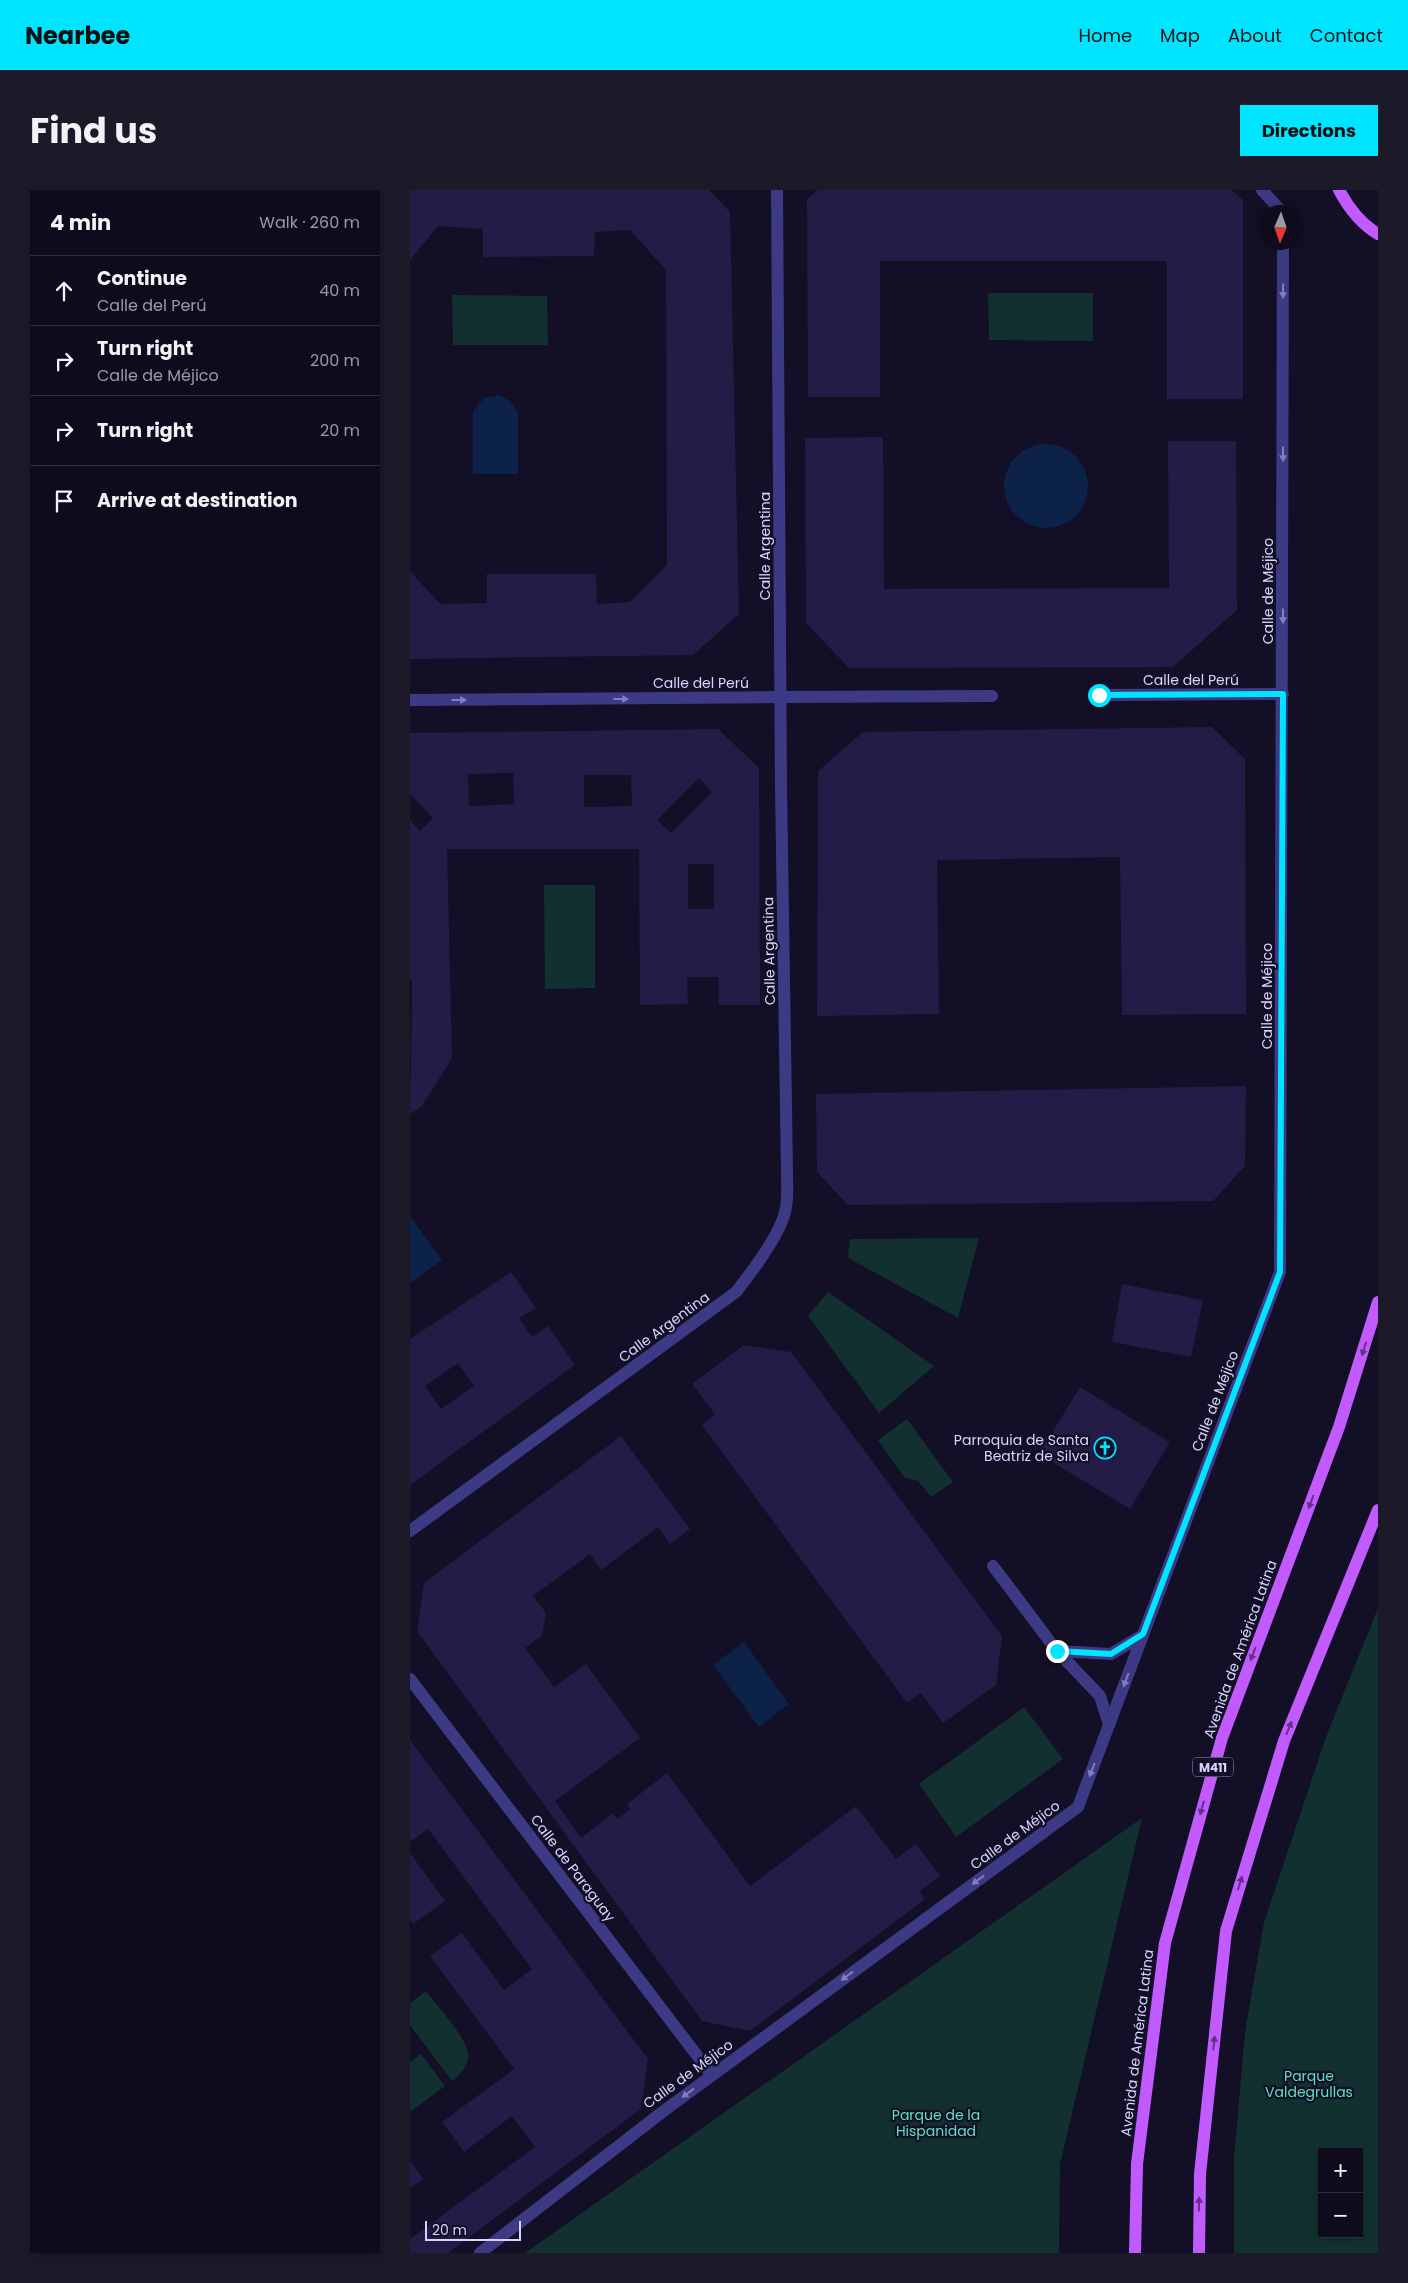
<!DOCTYPE html>
<meta charset="utf-8">
<style>
body{margin:0;font-family:Poppins,sans-serif;background:#1c1929;color:#f1f3f6}
.controls{position:absolute;right:15px;bottom:15px;display:grid;overflow:hidden;border-radius:0px;box-shadow:0 2px 8px #0003}
.controls button{width:45px;height:45px;display:grid;place-items:center;padding:0;border:0;border-bottom:1px solid #2e2b3b;background:#0e0b1c;color:#f1f3f6;font:25px sans-serif}
.compass{position:absolute;left:848px;top:15px;width:45px;height:45px;border-radius:50%;background:#0e0b1c;box-shadow:0 2px 8px #0003;rotate:182deg}
.scale{position:absolute;left:15px;bottom:12px;width:96px;box-sizing:border-box;padding-left:5px;border:2px solid #d9d4ff;border-top:0;font-size:14px;line-height:18px;white-space:nowrap;color:#d9d4ff;-webkit-text-stroke:4px #130f26;paint-order:stroke}
.stop{position:absolute;width:15px;height:15px;margin:-11px;border:4px solid #00e5ff;border-radius:50%;background:#fff}
.stop.end{background:#00e5ff;border-color:#fff;box-shadow:0 1px 5px #0008}
.list{margin:0;padding:0;list-style:none}
h2{display:flex;justify-content:space-between;align-items:center;height:65px;margin:0;padding:0 20px;font-size:21px}
h2 small{font-size:16px;font-weight:400;color:#9b9ba3}
.list li{display:grid;grid-template-columns:32px 1fr auto;gap:15px;align-items:center;box-sizing:border-box;height:70px;padding:0 20px;border-top:1px solid #2e2b3b}
.list b{display:block;font-size:19px;white-space:nowrap}
.list p{margin:0;font-size:16px;white-space:nowrap;color:#9b9ba3}
.list em{font-size:16px;font-style:normal;color:#9b9ba3}
.icon{flex:none;width:28px;height:28px;fill:none;stroke:currentColor;stroke-width:2;stroke-linecap:round;stroke-linejoin:round}
.map{position:relative;flex:none;width:968px;height:2063px;overflow:hidden;border-radius:0px}
header{display:flex;align-items:center;gap:30px;box-sizing:border-box;height:70px;padding:0 25px;background:#00e5ff;color:#111}
header strong{font-size:24px}
nav{display:flex;gap:28px;margin-inline-start:auto;font-size:18px}
.intro{display:flex;align-items:center;justify-content:space-between;box-sizing:border-box;height:120px;padding:0 30px}
h1{margin:0;font-size:35px}
.button{padding:12px 22px;border-radius:0px;background:#00e5ff;color:#111;font-size:18px;font-weight:700}
main{display:flex;gap:30px;padding:0 30px}
aside{flex:1;background:#0e0b1c;border-radius:0px;box-shadow:0 2px 8px #0003}
.map>svg:first-child{display:block}
</style>
<header>
<strong>Nearbee</strong>
<nav><a>Home</a><a>Map</a><a>About</a><a>Contact</a></nav>
</header>
<div class="intro"><h1>Find us</h1><a class="button">Directions</a></div>
<main>
<aside>
<h2>4 min<small>Walk · 260 m</small></h2>
<ul class="list">
<li><svg class="icon" aria-label="ahead" viewBox="0 0 24 24"><path d="M12 20V5M6 11l6-6 6 6"/></svg><div><b>Continue</b><p>Calle del Perú</p></div><em>40 m</em></li>
<li><svg class="icon" aria-label="right" viewBox="0 0 24 24"><path d="M7 20v-9h11M14 6l5 5-5 5"/></svg><div><b>Turn right</b><p>Calle de Méjico</p></div><em>200 m</em></li>
<li><svg class="icon" aria-label="right" viewBox="0 0 24 24"><path d="M7 20v-9h11M14 6l5 5-5 5"/></svg><div><b>Turn right</b></div><em>20 m</em></li>
<li><svg class="icon" aria-label="arrive" viewBox="0 0 24 24"><path d="M6 21V4h12l-3 4 3 4H6"/></svg><div><b>Arrive at destination</b></div></li>
</ul>
</aside>
<div class="map">
<svg width="968" height="2063" viewBox="0 0 968 2063">
<rect width="100%" height="100%" fill="#130f26"/>
<!-- green -->
<g fill="#12302f" fill-rule="evenodd">
<polygon points="578,103 683,103 683,151 579,150"/>
<polygon points="42,105 137,106 138,155 43,155"/>
<polygon points="134,695 185,695 185,798 135,799"/>
<polygon points="569,1048 548,1128 438,1068 440,1049"/>
<polygon points="418,1102 524,1176 469,1223 398,1126"/>
<polygon points="497,1229 543,1292 521,1307 508,1291 495,1288 468,1250"/>
<path d="M 968,1418 L 968,2063 L 824,2063 L 824,1968 L 835,1842 L 854,1732 L 916,1547 ZM 912,1962 L 949,1962 L 949,2044 L 912,2044 Z"/>
<polygon points="614,1517 653,1569 546,1647 509,1594"/>
<polygon points="732,1628 650,1974 649,2063 115,2063"/>
<path d="M 16,1801 C 26,1815 62,1852 58,1869 C 56,1879 49,1885 42,1891 L 0,1835 L 0,1813 Z"/>
<polygon points="11,1864 35,1896 0,1922 0,1872"/>
</g>
<!-- water -->
<g fill="#0c2248">
<polygon points="89,205 100,211 108,222 108,284 63,284 63,221 74,208"/>
<circle cx="636" cy="296" r="42"/>
<polygon points="0,1026 32,1070 0,1093"/>
<polygon points="334,1452 379,1514 349,1537 303,1475"/>
</g>
<!-- building -->
<g fill="#241b47" fill-rule="evenodd">
<polygon points="0,0 299,0 320,22 329,424 283,465 0,469 0,381 30,414 77,413 77,384 186,384 187,414 220,412 257,375 256,80 220,40 185,42 184,66 73,67 73,39 28,36 0,70"/>
<polygon points="407,0 821,0 833,10 833,209 757,209 757,71 470,71 470,207 398,207 397,9"/>
<polygon points="473,247 474,399 759,398 758,251 826,251 827,420 763,477 439,478 396,433 395,248"/>
<polygon points="802,537 835,569 836,824 712,825 710,667 527,670 529,824 407,826 408,581 453,542"/>
<path d="M 308,539 L 349,578 L 350,815 L 309,815 L 308,787 L 277,787 L 278,814 L 230,815 L 229,659 L 37,659 L 42,868 L 12,916 L 0,924 L 2,812 L 2,789 L 0,789 L 0,630 L 10,641 L 23,628 L 0,604 L 0,543 ZM 103,583 L 104,614 L 59,616 L 58,584 ZM 174,585 L 221,585 L 222,616 L 174,617 ZM 289,588 L 302,602 L 261,643 L 247,630 ZM 278,674 L 304,674 L 304,719 L 278,719 Z"/>
<polygon points="836,896 835,976 803,1011 438,1015 407,982 406,904"/>
<path d="M 101,1082 L 126,1118 L 109,1128 L 122,1147 L 138,1136 L 165,1175 L 0,1295 L 0,1149 ZM 48,1173 L 64,1196 L 31,1219 L 15,1196 Z"/>
<polygon points="712,1094 793,1110 781,1167 702,1152"/>
<polygon points="334,1155 381,1162 592,1446 586,1495 533,1533 511,1503 497,1513 292,1235 305,1224 282,1194"/>
<polygon points="670,1197 760,1252 720,1319 629,1264"/>
<polygon points="211,1246 280,1339 260,1354 248,1337 191,1380 180,1364 123,1406 136,1423 132,1446 115,1458 144,1497 176,1474 230,1548 145,1611 171,1648 203,1623 207,1629 220,1619 217,1614 257,1583 340,1696 446,1616 486,1669 506,1654 530,1686 510,1701 515,1709 340,1841 292,1831 7,1441 14,1393"/>
<polygon points="0,1550 238,1869 231,1919 38,2063 0,2063 0,2049 125,1957 102,1926 54,1962 32,1932 104,1879 20,1766 52,1743 94,1800 122,1779 18,1639 0,1652"/>
<polygon points="0,1663 35,1711 3,1734 0,1730"/>
<polygon points="0,1971 13,1989 0,1998"/>
</g>
<g fill="none" stroke-linecap="round" stroke-linejoin="round">
<!-- service -->
<g stroke="#3d3a85" stroke-width="12">
<polyline points="689,505 873,504"/>
<polyline points="371,507 582,506"/>
<polyline points="583,1376 647,1461 690,1506 699,1535"/>
<polyline points="647,1461 701,1464 733,1445"/>
</g>
<!-- pedestrian -->
<polyline stroke="#3d3a85" stroke-width="12" points="0,1489 302,1885"/>
<!-- minor -->
<g stroke="#3d3a85" stroke-width="12">
<polyline points="852,0 872,22"/>
<polyline points="0,510 371,507"/>
<path d="M 0,1341 L 326,1102 C 341,1083 373,1041 376,1017 C 378,1006 377,994 377,982 L 371,597 L 367,0"/>
<polyline points="70,2063 255,1920 668,1617 870,1082 873,52"/>
</g>
<!-- primary -->
<g stroke="#c25bff" stroke-width="12">
<path d="M 929,0 C 938,17 951,34 968,44"/>
<polyline points="725,2063 727,1974 755,1753 812,1548 929,1237 968,1112"/>
<polyline points="789,2063 790,1984 816,1741 874,1551 968,1320"/>
</g>
</g>
<!-- one-way arrows -->
<defs><path id="oneway-solid" d="M-6-.8H1V-3.2L6.5 0L1 3.2V.8H-6Z" transform="scale(1.25)"/></defs>
<g fill="#837fbc">
<use href="#oneway-solid" transform="translate(873 101) rotate(90)"/>
<use href="#oneway-solid" transform="translate(873 264) rotate(90)"/>
<use href="#oneway-solid" transform="translate(873 426) rotate(90)"/>
<use href="#oneway-solid" transform="translate(211 509)"/>
<use href="#oneway-solid" transform="translate(49 510)"/>
<use href="#oneway-solid" transform="translate(716 1490) rotate(111)"/>
<use href="#oneway-solid" transform="translate(682 1580) rotate(111)"/>
<use href="#oneway-solid" transform="translate(568 1690) rotate(144)"/>
<use href="#oneway-solid" transform="translate(437 1786) rotate(144)"/>
<use href="#oneway-solid" transform="translate(278 1903) rotate(144)"/>
</g>
<g fill="#623188">
<use href="#oneway-solid" transform="translate(954 1159) rotate(107)"/>
<use href="#oneway-solid" transform="translate(901 1312) rotate(111)"/>
<use href="#oneway-solid" transform="translate(843 1464) rotate(111)"/>
<use href="#oneway-solid" transform="translate(879 1538) rotate(-68)"/>
<use href="#oneway-solid" transform="translate(792 1618) rotate(105)"/>
<use href="#oneway-solid" transform="translate(830 1693) rotate(-73)"/>
<use href="#oneway-solid" transform="translate(804 1853) rotate(-84)"/>
<use href="#oneway-solid" transform="translate(789 2014) rotate(-89)"/>
</g>
<g fill="none" stroke-linecap="round" stroke-linejoin="round">
<!-- route -->
<polyline stroke="#00e5ff" stroke-width="6" points="647,1461 701,1464 733,1444 870,1082 873,504 689,505"/>
</g>
<!-- icons -->
<defs>
<g id="church-ring" transform="scale(1.125)"><circle r="9.5" fill="#130f26" stroke="#00e5ff" stroke-width="1.5"/><path d="M-1.2-6h2.4v3.5h3.3v2.4h-3.3V6h-2.4V-.1h-3.3v-2.4h3.3Z" fill="#00e5ff"/></g>
</defs>
<g fill-rule="evenodd">
<use href="#church-ring" x="695" y="1258"/>
</g>
<g text-anchor="middle" dominant-baseline="central" stroke-width="4.5" stroke-linejoin="round" paint-order="stroke">
<!-- shield labels -->
<rect fill="#130f26" stroke="#9e99be" stroke-width="1" x="783" y="1567.5" width="40" height="19" rx="4"/>
<g font-size="12" font-weight="bold" fill="#d9d4ff">
<text x="803" y="1577">M411</text>
</g>
<!-- street labels -->
<g font-size="14" fill="#d9d4ff" stroke="#130f26">
<text transform="translate(355 356) rotate(-90)">Calle Argentina</text>
<text transform="translate(858 401) rotate(-90)">Calle de Méjico</text>
<text x="781" y="490">Calle del Perú</text>
<text x="291" y="493">Calle del Perú</text>
<text transform="translate(359 761) rotate(-91)">Calle Argentina</text>
<text transform="translate(857 806) rotate(-90)">Calle de Méjico</text>
<text transform="translate(254 1137) rotate(-36)">Calle Argentina</text>
<text transform="translate(805 1211) rotate(-69)">Calle de Méjico</text>
<text transform="translate(830 1459) rotate(-70)">Avenida de América Latina</text>
<text transform="translate(605 1645) rotate(-36)">Calle de Méjico</text>
<text transform="translate(163 1678) rotate(53)">Calle de Paraguay</text>
<text transform="translate(727 1853) rotate(-83)">Avenida de América Latina</text>
<text transform="translate(278 1884) rotate(-36)">Calle de Méjico</text>
</g>
<!-- poi labels -->
<g font-size="14" fill="#d9d4ff" stroke="#130f26" text-anchor="end">
<text x="679" y="1250">Parroquia de Santa<tspan x="679" dy="16">Beatriz de Silva</tspan></text>
</g>
<!-- park labels -->
<g font-size="14" fill="#5fe0c0" stroke="#130f26">
<text x="899" y="1886">Parque<tspan x="899" dy="16">Valdegrullas</tspan></text>
<text x="526" y="1925">Parque de la<tspan x="526" dy="16">Hispanidad</tspan></text>
</g>
</g>
</svg>
<div class="controls">
<button>+</button>
<button>−</button>
</div>
<svg class="compass" viewBox="-18 -18 36 36"><path d="M0-13l5 13h-10z" fill="#e53935"/><path d="M0 13l5-13h-10z" fill="#9b9ba3"/></svg>
<div class="scale">20 m</div>
<div class="stop" style="left:689px;top:505px"></div>
<div class="stop end" style="left:647px;top:1461px"></div>
</div>
</main>
